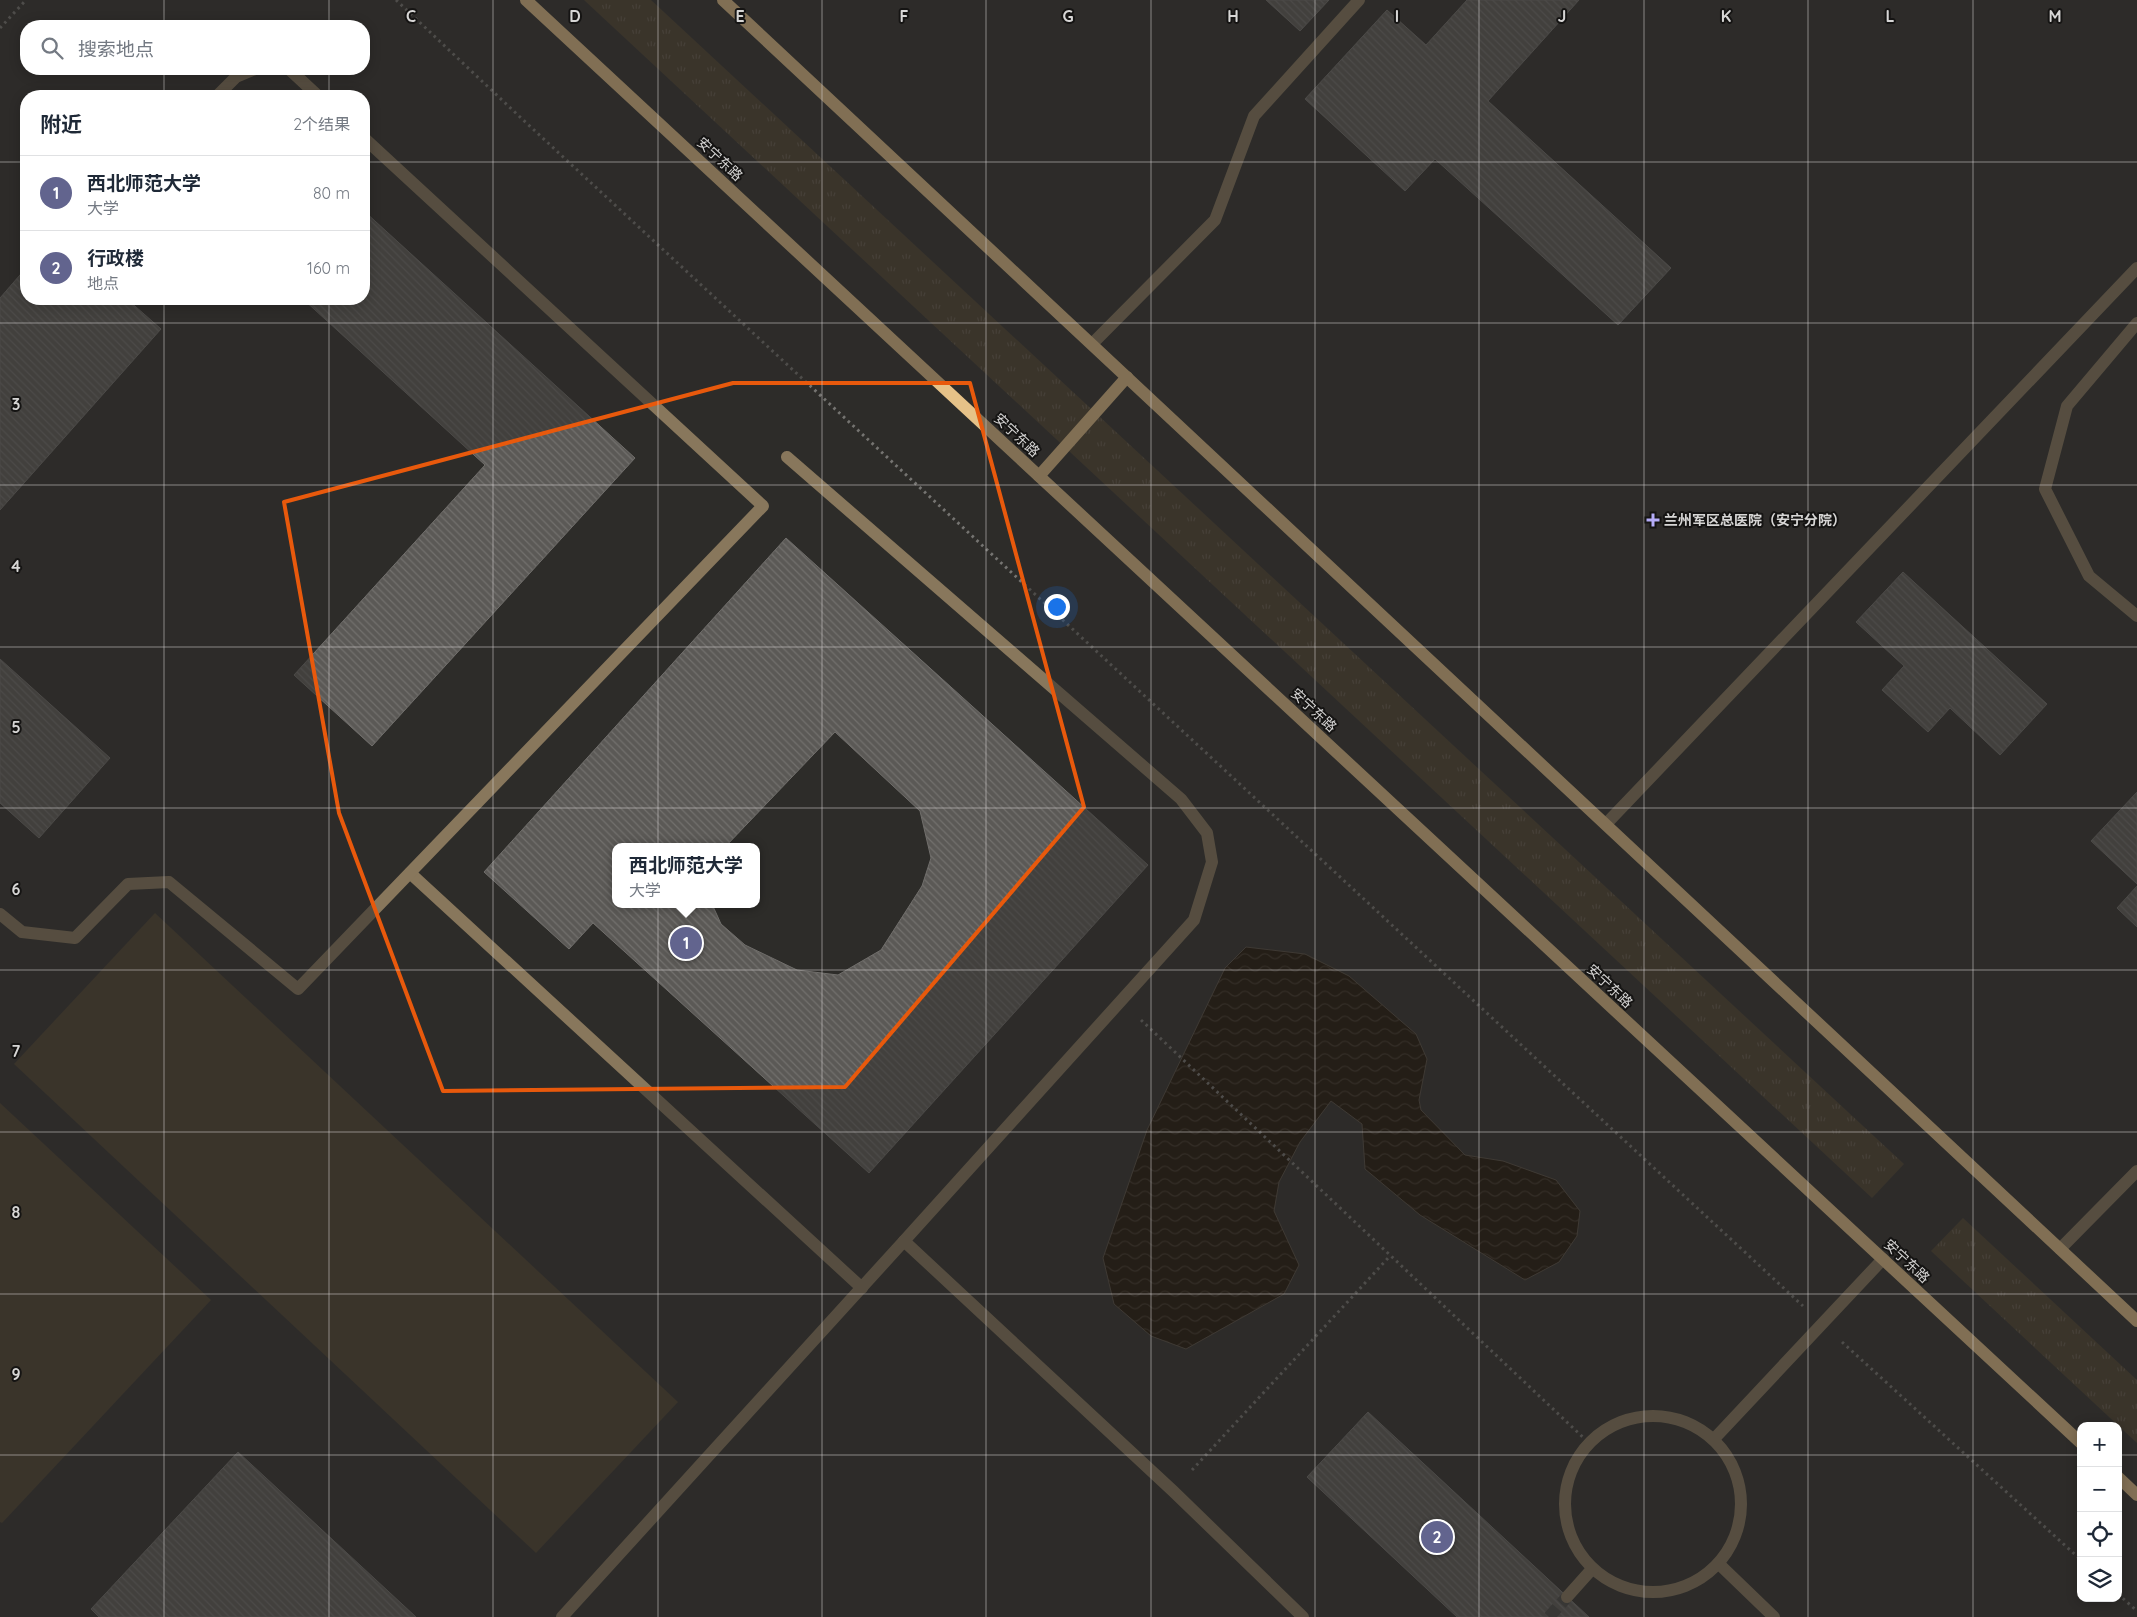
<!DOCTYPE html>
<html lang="zh">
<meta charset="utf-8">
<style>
body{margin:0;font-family:Quicksand,"Noto Sans SC",sans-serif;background:#f2f2f3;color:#1f2937}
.controls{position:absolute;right:15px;bottom:15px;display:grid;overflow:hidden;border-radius:10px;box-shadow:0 2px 12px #0003}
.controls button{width:45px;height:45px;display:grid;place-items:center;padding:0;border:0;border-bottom:1px solid #e0e1e3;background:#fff;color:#1f2937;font:25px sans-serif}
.you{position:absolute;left:1056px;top:606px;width:18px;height:18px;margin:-12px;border:4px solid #fff;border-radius:50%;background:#1a73e8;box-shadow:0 0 0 8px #1a73e833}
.badge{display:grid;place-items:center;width:32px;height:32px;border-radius:50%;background:#62648e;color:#fff;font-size:16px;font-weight:700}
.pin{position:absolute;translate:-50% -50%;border:2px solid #fff;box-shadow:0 1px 5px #0006}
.popup{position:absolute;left:612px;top:843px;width:148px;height:65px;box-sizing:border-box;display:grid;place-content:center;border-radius:10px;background:#fff;filter:drop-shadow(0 1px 4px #0005);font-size:16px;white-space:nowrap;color:#747a83}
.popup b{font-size:19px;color:#1f2937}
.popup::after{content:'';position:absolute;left:50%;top:100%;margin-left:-10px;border:10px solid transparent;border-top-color:#fff}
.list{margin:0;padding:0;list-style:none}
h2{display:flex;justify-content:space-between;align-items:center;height:65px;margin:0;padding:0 20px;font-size:21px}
h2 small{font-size:16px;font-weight:400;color:#747a83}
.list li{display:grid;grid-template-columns:32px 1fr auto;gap:15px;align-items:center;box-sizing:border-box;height:75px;padding:0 20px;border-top:1px solid #e0e1e3}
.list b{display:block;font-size:19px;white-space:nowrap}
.list p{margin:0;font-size:16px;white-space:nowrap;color:#747a83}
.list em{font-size:16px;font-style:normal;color:#747a83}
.icon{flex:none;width:28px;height:28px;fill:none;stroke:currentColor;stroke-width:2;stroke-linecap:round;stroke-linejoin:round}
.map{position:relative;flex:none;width:2137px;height:1617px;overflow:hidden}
.search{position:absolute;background:#fff;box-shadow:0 2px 12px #0003;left:20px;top:20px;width:350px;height:55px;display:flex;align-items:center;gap:12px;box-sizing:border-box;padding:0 18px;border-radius:20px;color:#747a83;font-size:19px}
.panel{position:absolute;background:#fff;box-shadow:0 2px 12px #0003;left:20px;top:90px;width:350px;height:215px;border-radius:20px}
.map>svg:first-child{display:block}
</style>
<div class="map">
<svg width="2137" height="1617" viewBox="0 0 2137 1617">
<defs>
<pattern id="grass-tufts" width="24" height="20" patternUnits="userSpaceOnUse" patternTransform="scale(1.25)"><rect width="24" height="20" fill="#4a3e2b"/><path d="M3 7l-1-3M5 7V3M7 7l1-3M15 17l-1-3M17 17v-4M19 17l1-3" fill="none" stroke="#635949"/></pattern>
<pattern id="water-waves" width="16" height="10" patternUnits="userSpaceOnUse" patternTransform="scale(1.25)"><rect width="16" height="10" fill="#1a0e00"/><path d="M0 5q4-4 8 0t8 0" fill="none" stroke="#3b3024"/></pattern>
<pattern id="building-back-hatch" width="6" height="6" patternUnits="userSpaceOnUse" patternTransform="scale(1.25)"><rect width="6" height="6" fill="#5b5956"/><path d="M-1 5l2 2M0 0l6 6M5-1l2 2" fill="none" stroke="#72706d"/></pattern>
</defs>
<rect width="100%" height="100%" fill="#2d2c29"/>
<!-- grass -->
<g fill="url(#grass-tufts)">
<polygon points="584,0 651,0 1904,1164 1872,1198"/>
<polygon points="1963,1218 2137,1380 2137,1443 1931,1251"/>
</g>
<!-- pitch -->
<g fill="#4a3e2b">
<polygon points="155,913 678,1402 536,1553 14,1064"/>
<polygon points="0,1103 211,1300 2,1523 0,1522"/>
</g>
<!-- water -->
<polygon fill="url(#water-waves)" stroke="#534a40" points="1246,947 1305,954 1349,976 1416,1034 1427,1059 1419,1100 1421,1110 1465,1155 1503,1161 1556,1180 1580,1211 1577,1236 1559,1262 1525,1280 1420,1215 1365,1169 1362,1124 1331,1101 1300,1142 1279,1182 1274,1211 1299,1265 1284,1294 1186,1349 1151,1336 1114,1304 1103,1258 1147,1130 1225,968"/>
<!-- building -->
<g fill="url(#building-back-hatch)" stroke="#706e6b" fill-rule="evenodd">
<polygon points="1266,0 1329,0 1300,31"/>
<polygon points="1467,0 1579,0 1488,101 1671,268 1618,325 1435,159 1405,191 1305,99 1387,10 1426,45"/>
<polygon points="364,211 635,458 372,746 294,675 485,465 303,299 364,299"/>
<polygon points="26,268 26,299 127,299 161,329 0,510 0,298"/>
<path d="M 786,538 L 1148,865 L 869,1173 L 593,923 L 569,949 L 484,872 ZM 835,732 L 920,811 L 931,858 L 922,886 L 881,950 L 838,975 L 797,970 L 745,945 L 721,924 L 712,904 L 616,904 L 616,847 L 725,847 Z"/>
<polygon points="1903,572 2047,704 2000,755 1950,708 1928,732 1882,690 1904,666 1856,622"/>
<polygon points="0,659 110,758 39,838 0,803"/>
<polygon points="2137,792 2137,884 2091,841"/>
<polygon points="2137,886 2137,927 2117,908"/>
<polygon points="1368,1412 1589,1617 1457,1617 1307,1477"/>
<polygon points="238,1452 416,1617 99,1617 91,1609"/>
</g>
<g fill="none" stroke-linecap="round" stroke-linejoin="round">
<!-- minor-tunnel -->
<polyline stroke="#464643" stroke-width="12" stroke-dasharray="12 6" stroke-linecap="butt" points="1549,1617 1567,1597"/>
<!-- path -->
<g stroke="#757471" stroke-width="3" stroke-dasharray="2.5 4" stroke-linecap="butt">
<polyline points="396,0 520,117 1803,1306"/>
<polyline points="0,28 26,0"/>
<polyline points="1141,1020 1588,1442"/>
<polyline points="1842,1342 2081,1560"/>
<polyline points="1192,1470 1390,1256"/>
<polyline points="2118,1594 2137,1611"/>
</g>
<!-- minor -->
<g stroke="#88775c" stroke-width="12">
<polyline points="289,69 318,96"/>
<polyline points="217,96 236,77 255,69"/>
<polyline points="2137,323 2067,406 2045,489 2089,576 2137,616"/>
<polyline points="1092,344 1215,220 1254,116 1359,0"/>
<polyline points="787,457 1181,799 1207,833 1212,862 1194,920 904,1241"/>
<polyline points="1606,824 2137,268"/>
<polyline points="410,873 862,1288"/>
<polyline points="0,914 22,932 75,938 128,884 169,882 298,989 763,506 364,138"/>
<polyline points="2060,1249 2137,1171"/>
<circle cx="1653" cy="1504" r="88"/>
<polyline points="1714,1439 1883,1259"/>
<polyline points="1719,1564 1774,1617"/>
<polyline points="1567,1597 1592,1569"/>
<polyline points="562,1617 904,1241 1173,1491 1303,1617"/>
</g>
<!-- major -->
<g stroke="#e6c288" stroke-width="12">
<polyline points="526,0 2081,1443"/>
<polyline points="723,0 2137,1321"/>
<polyline points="1039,476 1127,377"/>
<polyline points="2118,1477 2137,1495"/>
</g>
</g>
<!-- marked area -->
<path d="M0 0H2137V1617H0ZM 733,383 L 970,383 L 1084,807 L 845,1087 L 443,1091 L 339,813 L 284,502 Z" fill="#2d2c29" fill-opacity=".55" fill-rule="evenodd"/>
<path fill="none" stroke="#e8590c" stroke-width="4" stroke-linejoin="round" d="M 733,383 L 970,383 L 1084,807 L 845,1087 L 443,1091 L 339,813 L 284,502 Z"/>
<!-- grid -->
<path fill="none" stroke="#d7d6d5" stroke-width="1" stroke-opacity="0.55" d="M 164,0 L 164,26M 329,0 L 329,26M 493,0 L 493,1617M 658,0 L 658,1617M 822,0 L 822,1617M 986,0 L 986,1617M 1151,0 L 1151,1617M 1315,0 L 1315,1617M 1479,0 L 1479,1617M 1644,0 L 1644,1617M 1808,0 L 1808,1617M 1973,0 L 1973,1617M 164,69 L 164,96M 329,69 L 329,96M 0,162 L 26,162M 364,162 L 2137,162M 164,299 L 164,1617M 329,299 L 329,1617M 0,323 L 2137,323M 0,485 L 2137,485M 0,647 L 2137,647M 0,808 L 2137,808M 0,970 L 2137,970M 0,1132 L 2137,1132M 0,1294 L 2137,1294M 0,1455 L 2081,1455M 2118,1455 L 2137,1455"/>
<!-- markers -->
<path fill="#b5acf8" stroke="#151413" stroke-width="2" d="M1650.5 512.5h5v5h5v5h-5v5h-5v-5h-5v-5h5z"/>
<g text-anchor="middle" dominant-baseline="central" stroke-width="4" stroke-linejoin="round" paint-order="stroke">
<!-- street labels -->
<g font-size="14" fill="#d7d6d5" stroke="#151413">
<text transform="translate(720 159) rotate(43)">安宁东路</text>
<text transform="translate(1017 435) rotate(43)">安宁东路</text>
<text transform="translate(1314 710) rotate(43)">安宁东路</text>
<text transform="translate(1610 986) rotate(43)">安宁东路</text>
<text transform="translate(1907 1261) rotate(43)">安宁东路</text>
</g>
<!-- poi labels -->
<g font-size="14" font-weight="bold" fill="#d7d6d5" stroke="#151413" text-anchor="start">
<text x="1664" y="520">兰州军区总医院（安宁分院）</text>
</g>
</g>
<g font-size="16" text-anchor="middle" font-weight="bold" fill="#d7d6d5" stroke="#151413" stroke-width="4" stroke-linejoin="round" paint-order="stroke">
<text x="411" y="22">C</text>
<text x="575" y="22">D</text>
<text x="740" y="22">E</text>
<text x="904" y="22">F</text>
<text x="1068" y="22">G</text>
<text x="1233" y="22">H</text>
<text x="1397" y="22">I</text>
<text x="1562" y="22">J</text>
<text x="1726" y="22">K</text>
<text x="1890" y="22">L</text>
<text x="2055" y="22">M</text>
<text x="16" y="410">3</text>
<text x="16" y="572">4</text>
<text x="16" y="733">5</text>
<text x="16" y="895">6</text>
<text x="16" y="1057">7</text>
<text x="16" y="1218">8</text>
<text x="16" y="1380">9</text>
</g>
</svg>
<div class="controls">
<button>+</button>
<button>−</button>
<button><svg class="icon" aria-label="locate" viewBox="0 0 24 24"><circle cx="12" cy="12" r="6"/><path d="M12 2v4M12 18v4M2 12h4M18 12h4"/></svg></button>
<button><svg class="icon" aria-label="layers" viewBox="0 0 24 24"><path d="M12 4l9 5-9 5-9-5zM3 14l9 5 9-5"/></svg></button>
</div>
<div class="you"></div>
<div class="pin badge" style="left:686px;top:943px">1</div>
<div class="popup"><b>西北师范大学</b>大学</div>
<div class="pin badge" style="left:1437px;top:1537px">2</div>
<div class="search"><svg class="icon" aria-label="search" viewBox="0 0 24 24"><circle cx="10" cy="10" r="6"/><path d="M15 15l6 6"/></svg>搜索地点</div>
<section class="panel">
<h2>附近<small>2个结果</small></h2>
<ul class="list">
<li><span class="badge">1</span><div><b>西北师范大学</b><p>大学</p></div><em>80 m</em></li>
<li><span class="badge">2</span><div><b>行政楼</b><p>地点</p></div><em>160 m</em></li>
</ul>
</section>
</div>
